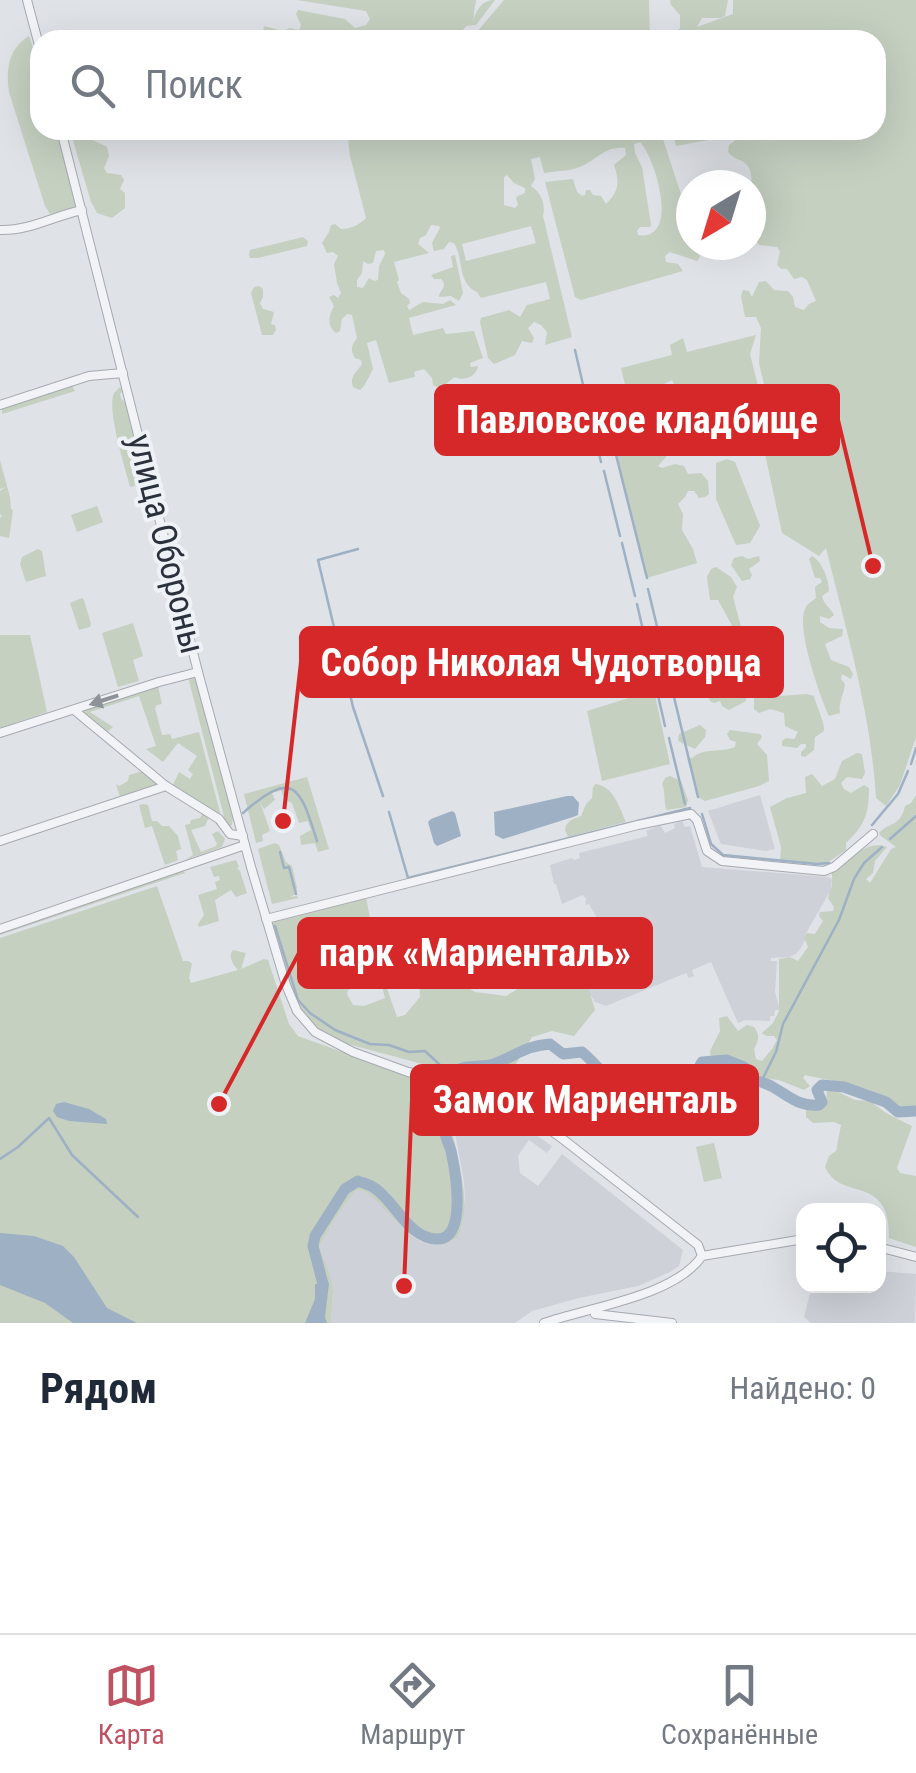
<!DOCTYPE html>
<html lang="ru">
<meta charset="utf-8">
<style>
body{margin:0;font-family:"Roboto Condensed",sans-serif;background:#f2f2f3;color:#1f2937}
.controls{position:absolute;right:30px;bottom:30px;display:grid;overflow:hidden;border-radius:20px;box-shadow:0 10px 40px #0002}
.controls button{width:90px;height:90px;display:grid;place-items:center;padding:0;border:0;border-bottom:2px solid #e0e1e3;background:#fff;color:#1f2937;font:50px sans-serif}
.compass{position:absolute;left:676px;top:170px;width:90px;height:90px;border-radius:50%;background:#fff;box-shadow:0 10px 40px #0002;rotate:218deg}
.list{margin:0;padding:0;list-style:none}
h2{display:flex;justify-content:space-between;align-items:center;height:130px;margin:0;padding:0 40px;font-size:42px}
h2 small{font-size:32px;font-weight:400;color:#747a83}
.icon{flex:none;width:55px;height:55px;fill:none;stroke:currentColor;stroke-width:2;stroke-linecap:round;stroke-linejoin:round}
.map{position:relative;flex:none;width:916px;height:1323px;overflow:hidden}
.search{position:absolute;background:#fff;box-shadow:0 10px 40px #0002;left:30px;right:30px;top:30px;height:110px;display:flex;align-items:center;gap:25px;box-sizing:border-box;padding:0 35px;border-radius:30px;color:#747a83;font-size:38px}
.sheet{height:310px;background:#fff}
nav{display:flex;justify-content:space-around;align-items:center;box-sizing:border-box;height:140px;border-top:2px solid #e0e1e3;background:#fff;font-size:28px;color:#747a83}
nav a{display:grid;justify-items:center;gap:5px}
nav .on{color:#c05162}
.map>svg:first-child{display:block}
</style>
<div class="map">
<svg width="916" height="1323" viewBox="0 0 916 1323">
<rect width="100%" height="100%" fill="#dfe2e7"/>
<!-- built -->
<g fill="#ced1d8">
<polygon points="760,795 775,849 766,851 721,844 708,811"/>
<polygon points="682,821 685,827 690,826 702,867 828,877 832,879 831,889 837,893 835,896 829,893 805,935 807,937 802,946 796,954 789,957 771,958 771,961 777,961 775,992 779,1007 779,1010 775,1010 774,1016 770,1016 770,1021 745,1020 738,1023 711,962 692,970 694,976 689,978 686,973 606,1006 595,1002 586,988 589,986 589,978 585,950 601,948 597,918 589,904 586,905 585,902 587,900 583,895 562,904 556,884 554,884 550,865 572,858 574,860 580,858 579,853 648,836 646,831 660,825 665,833 675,828 674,824"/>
<polygon points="451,1101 508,1116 552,1146 547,1153 529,1140 518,1156 520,1173 538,1186 562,1154 683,1250 679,1266 670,1272 638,1286 579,1298 532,1311 515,1323 331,1323 333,1292 330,1274 319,1247 334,1220 355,1191 362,1190 381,1203 412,1236 422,1242 462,1228 465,1199 464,1182 450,1106"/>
<polygon points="879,1271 916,1274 915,1323 811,1323 804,1317 812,1286 878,1286"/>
</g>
<!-- green -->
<g fill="#c5d0c1" fill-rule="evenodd">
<path d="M 297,0 L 476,0 L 473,20 C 478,8 482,0 495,0 L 476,25 L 466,26 L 456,39 L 452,40 L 267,40 L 263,32 L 264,26 L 283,31 L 290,28 L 299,30 L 301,25 L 296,14 L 298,10 L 345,19 L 355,28 L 366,25 L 370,19 L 366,11 Z"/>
<polygon points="504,0 649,0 650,40 543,40 547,37 535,35 529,40 518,40 517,38 513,40 470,40"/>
<path d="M 670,0 L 728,0 L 725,16 L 720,18 L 702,18 L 697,27 L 733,14 L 733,0 L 916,0 L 916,737 L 900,785 L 886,806 L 876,798 C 871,713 846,630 826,548 L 819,556 L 782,533 L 761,435 L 751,427 L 752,412 L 749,408 L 754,404 L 761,406 L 767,397 L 759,363 L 761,328 L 756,317 L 745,317 L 741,296 L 743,290 L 749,291 L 752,297 L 759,282 L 766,281 L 774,290 L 788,291 L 793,297 L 795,307 L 804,310 L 809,304 L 816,301 L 807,280 L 802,277 L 794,279 L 787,269 L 781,269 L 777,265 L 780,251 L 777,247 L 759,245 L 752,236 L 758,237 L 762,223 L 755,219 L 760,218 L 764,213 L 762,204 L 751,197 C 751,188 754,173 747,165 C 741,158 735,161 728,152 L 729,145 L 736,140 L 750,138 L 754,130 L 876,130 L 876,40 L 670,40 L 670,37 L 680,28 L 680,15 L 671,5 Z"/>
<path d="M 29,36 L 40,68 L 40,130 L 56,130 L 77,207 L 50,214 L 45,206 L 9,92 C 6,69 8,49 29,36 Z"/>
<polygon points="70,130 84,130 87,137 107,147 109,156 104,168 107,173 121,175 124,180 120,189 125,193 125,208 112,218 97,213 91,202"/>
<path d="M 347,130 L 548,130 L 552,132 L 660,130 L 691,225 L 691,245 L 698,245 L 700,257 L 697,261 L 670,252 L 665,256 L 666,262 L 678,264 L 683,271 L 581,300 L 575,297 L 545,182 L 573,179 L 577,192 L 582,196 L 585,195 L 586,190 L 590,190 L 593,195 L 601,196 L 606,204 C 619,191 620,182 614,165 L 626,155 L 625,148 C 608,146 599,156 586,164 C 576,171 556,171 544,173 L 540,157 L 531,159 L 535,179 L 531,186 C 541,192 546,205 543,216 L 572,337 L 545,345 L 547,332 L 541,325 L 534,322 L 528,328 L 534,338 L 532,343 L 522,341 L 515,355 L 494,364 L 488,358 L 480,322 L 481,318 L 509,310 L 520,317 L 527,305 L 550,299 L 546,282 L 481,298 L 477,292 C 457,283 464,259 454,243 L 449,242 L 444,249 L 434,251 L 432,243 L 440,228 L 439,226 L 431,225 L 426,235 L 420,238 L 418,244 L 429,253 L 394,262 L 399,280 L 397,282 L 401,293 L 409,299 L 410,303 L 407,306 L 409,310 L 423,302 L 443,304 L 450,300 L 456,305 L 409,318 L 413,335 L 443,328 L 446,334 L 474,331 L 483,358 L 470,363 L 471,367 L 478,366 C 477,376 464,382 455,377 C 446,382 444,391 433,385 L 432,378 L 424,369 L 414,372 L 415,377 L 389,383 L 376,340 L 367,343 L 373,369 L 364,386 L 360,390 L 353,387 C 349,376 357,372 362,364 L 361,360 L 355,358 C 350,350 351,346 357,338 L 352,315 L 347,314 L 342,319 L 340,331 L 336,333 C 326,325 329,316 334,306 L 329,297 L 334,295 L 338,298 L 341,293 L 337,283 L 334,264 L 338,256 L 333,252 L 327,253 L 322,243 L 329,232 L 331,225 L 335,224 L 341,229 C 351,229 359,225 366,218 L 350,156 ZM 640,142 C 655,157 681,242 638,235 L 637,231 L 640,227 L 650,227 L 651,225 L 642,167 L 635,153 L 634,144 ZM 507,175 L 514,183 L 525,188 L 525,193 L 516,197 L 518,205 L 515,208 L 504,205 L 504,177 ZM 531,226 L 536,243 L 466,261 L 462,244 ZM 384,250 L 385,254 L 379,266 L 378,280 L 374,281 L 369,278 L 363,288 L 357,287 L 357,280 L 362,273 L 363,261 L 368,264 L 373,263 L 376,251 Z"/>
<polygon points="672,130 738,130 719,138 676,146"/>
<polygon points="303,237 308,241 307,246 258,258 250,258 249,254 250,250"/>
<path d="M 455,255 L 463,293 L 459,301 L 451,296 L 439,297 C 439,290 449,287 441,279 L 434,279 L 431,275 L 453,267 L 451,256 Z"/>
<polygon points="259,286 263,289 263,297 260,303 263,309 274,312 271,324 275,325 276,330 273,335 262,335 251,293 254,287"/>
<path d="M 756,335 L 750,354 L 758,386 L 755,395 L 737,408 L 737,417 L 746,421 L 753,437 L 753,444 L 747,446 L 740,428 L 729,422 L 684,428 L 679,424 L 681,420 L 666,414 L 663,416 L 663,412 C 676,404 694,417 701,401 L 692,388 L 675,386 L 672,380 L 629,401 L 621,368 L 672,355 L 670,345 L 683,338 L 687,352 Z"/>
<polygon points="71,384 75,391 2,414 2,407"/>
<path d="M 120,387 L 123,392 L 120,393 L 121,399 L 127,403 L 146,483 L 130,487 C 126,470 106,409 114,393 C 116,391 118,389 120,387 Z"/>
<polygon points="620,407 639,426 657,416 665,430 658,432 654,439 657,445 668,447 666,457 658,466 662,468 675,464 684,466 688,474 701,473 708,481 709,494 705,497 699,498 694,491 688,491 685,497 678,504 683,514 682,530 693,549 697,563 647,578 616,458 631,449 633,438 615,431 609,417 611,410"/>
<polygon points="727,459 735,462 760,526 750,543 736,545 716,499 716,463"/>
<polygon points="0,460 10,497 11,509 13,510 9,538 0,536 0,518 2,516 0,514 0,491 5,487 0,489"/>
<polygon points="97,506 103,522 77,532 71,515"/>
<polygon points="38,549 42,551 46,576 26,582 20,564 22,557"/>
<polygon points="742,556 748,559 759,556 760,561 749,569 752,575 750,579 742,581 731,565 734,558"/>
<path d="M 812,556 C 822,561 829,580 829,591 L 822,596 C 824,605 830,607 834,615 L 829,619 L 820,616 L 820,622 L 829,628 L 843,629 L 842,636 L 825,644 L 831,660 L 849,667 L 853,674 L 851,679 L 842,674 L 841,679 L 845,684 C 844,695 838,702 840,713 L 829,716 C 820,696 796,628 805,609 C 807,604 812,601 816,598 L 815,587 L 822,582 L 820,578 L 815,578 L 809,559 Z"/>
<polygon points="716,567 731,577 737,587 733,597 741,627 734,629 718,600 710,600 707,577 711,569"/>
<polygon points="82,598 84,600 91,624 90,627 79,630 70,603"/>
<polygon points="133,623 143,656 133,660 139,681 118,687 102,633"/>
<polygon points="0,635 30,635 47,712 0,728"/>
<polygon points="188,677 192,677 197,680 233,816 232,825 229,827 226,824"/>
<polygon points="651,677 670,764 602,781 587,711 645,693 645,679"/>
<polygon points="723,682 735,688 738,694 746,695 746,701 729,710 722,706 720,701 714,703 710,701 708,696 710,688"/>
<polygon points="158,686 162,704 157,705 155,708 162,735 170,734 172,739 199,732 221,816 172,787 179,772 190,779 193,774 188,770 197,756 178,743 163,762 146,749 156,746 139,696 90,712 113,727 105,734 83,715 84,709"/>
<path d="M 807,694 L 814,696 C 816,706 825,722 824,731 L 815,737 L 814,750 L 805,757 L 801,756 L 801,752 L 806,747 L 806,744 L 801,744 L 797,748 L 782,746 L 782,741 L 786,738 L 794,739 L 798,732 L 785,726 L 784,713 L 770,709 L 759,713 L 754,709 L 754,698 L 756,695 L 765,697 Z"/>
<polygon points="700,725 706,730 705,737 695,749 678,741 679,734"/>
<path d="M 730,730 L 760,734 L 762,737 L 757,744 L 767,755 L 769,781 L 759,786 L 705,801 L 698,797 L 687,758 L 692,758 C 704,747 721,753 735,747 L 736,742 L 730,740 L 727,734 Z"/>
<path d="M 857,753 L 862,754 L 865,773 L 862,779 L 847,777 L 841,783 L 844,789 L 851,793 L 864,785 L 869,788 C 869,814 865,825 846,843 L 846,850 L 824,865 L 780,860 L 781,847 L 770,807 L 787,798 L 806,793 L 805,777 L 812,774 L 822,786 L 835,779 L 842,761 Z"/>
<polygon points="143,771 159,783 158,785 101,805 100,803 120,797 116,784 119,786 128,781 129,775"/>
<path d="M 670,776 L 681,781 L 688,800 L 686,807 L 667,810 C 663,802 666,793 662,784 L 665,778 Z"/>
<polygon points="307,777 329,849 318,852 315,843 301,845 300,836 311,830 308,821 299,823 292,803 284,799 281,790 272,793 275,800 264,809 260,802 270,831 262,835 263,841 256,843 244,794"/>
<path d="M 595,784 C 614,786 619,807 626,822 L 568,837 L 565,830 L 566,825 L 571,820 L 581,816 L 586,804 L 592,798 L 593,787 Z"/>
<polygon points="164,789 173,791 219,822 218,826 215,820 209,817 205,826 191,830 201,852 216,846 217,844 212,834 218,831 225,839 222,847 185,860 193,855 185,825 190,824 191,820 200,818 203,813 167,791 158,793"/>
<path d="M 916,795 L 916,1107 C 898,1112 893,1102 879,1094 C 856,1083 830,1081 805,1075 L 803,1078 L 810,1086 L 804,1090 L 779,1080 L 753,1077 C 742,1060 730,1058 711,1057 L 710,1051 L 720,1031 L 719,1018 L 727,1016 L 738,1031 L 747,1025 L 754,1027 C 760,1035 759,1040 754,1049 L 756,1059 L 762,1061 L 772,1049 L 777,1040 L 774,1036 L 766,1036 L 762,1033 L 773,1023 L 779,1011 L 779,959 L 790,957 L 798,961 L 808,947 L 804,937 L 807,933 L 815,934 L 823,921 L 819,916 L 820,912 L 833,911 L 834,907 L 828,898 L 832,886 L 832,873 C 848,861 866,839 887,847 L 875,861 L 873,873 L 866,879 L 870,883 L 891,849 L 896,847 L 881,836 L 879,833 C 891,821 900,827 905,806 L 911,803 Z"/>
<polygon points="144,804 148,805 152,821 157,821 162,826 169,826 178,836 181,849 176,851 178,860 165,865 152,826 145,828 139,805"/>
<polygon points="275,843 279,845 286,862 292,866 297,888 296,894 290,897 297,896 298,898 272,904 258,849"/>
<polygon points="236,860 239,867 237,868 240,871 247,893 236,897 231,890 215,900 219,921 199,927 198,924 204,915 198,895 217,889 215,882 220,880 219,876 214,877 210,867"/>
<polygon points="183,870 185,873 0,935 0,933"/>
<path d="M 157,886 L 183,961 L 189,961 L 192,964 L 189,978 L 191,983 L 238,970 C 234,966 227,956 233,950 L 246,953 L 241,969 L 264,959 L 268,960 L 289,1024 L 298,1036 L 406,1075 L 456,1086 C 454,1093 450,1101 450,1109 C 451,1152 476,1195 458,1237 C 417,1263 393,1208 362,1190 L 355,1191 L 334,1220 L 319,1247 L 330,1274 L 333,1291 L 331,1323 L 0,1323 L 0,938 Z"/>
<polygon points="366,897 372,929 326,943 331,946 336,945 329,950 341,981 356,985 355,969 361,974 361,985 348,990 347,994 353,1005 364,1006 385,998 379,974 363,972 358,965 360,953 373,949 397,1017 405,1015 420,997 418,949 402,936 397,920 416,924 432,940 437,955 453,978 475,992 506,996 526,984 531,945 551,931 567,939 578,953 595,1010 574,1036 552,1031 532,1037 513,1069 486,1081 344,1043 321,1031 300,1010 273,931 273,923 275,920"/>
<path d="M 827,1090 L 838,1092 L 855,1100 L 870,1101 L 886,1113 L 912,1126 L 897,1168 L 900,1173 L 916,1176 L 916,1247 L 889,1238 C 890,1172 841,1203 825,1167 L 829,1156 L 836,1151 L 841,1125 L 834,1122 L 813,1123 L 806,1117 L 806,1108 L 820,1108 L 826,1105 Z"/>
<polygon points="714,1143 722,1178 704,1182 696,1147"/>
</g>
<!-- water -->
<g fill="#9eb0c3">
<polygon points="567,796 573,796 579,803 578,815 573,817 503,839 495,835 494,812"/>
<polygon points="452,811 455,813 461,836 437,846 434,843 428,822 431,819"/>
<polygon points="64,1102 89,1109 106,1119 107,1124 69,1121 57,1117 53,1111 56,1104"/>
<polygon points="0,1233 34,1236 63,1246 74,1257 107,1308 137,1323 73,1323 45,1303 0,1285"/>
<polygon points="329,1283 325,1317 327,1323 305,1323 315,1299 315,1284"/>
</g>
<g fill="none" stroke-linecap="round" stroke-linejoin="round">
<!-- stream -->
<g stroke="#9eb0c3" stroke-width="2.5">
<polyline points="575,350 601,462"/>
<polyline points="605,411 647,578"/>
<polyline points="604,471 620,536"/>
<polyline points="622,543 635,596"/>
<polyline points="358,549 318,560 353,707 383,796"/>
<polyline points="648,589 698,797"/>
<polyline points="637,604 665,726"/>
<polyline points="669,738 685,804"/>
<polyline points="911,764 916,748"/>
<polyline points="389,812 408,878 690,808"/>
<path d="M 243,813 C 294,768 300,787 317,841"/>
<polyline points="702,814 711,844 723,855 817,864 829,863"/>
<polyline points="872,825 898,794 908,771"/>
<polyline points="890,839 916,816"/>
<polyline points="280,852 284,868 289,867 296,894"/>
<polyline points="275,926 298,1000 310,1013 335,1030 370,1044 389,1045 409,1052 425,1051 440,1065 455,1071"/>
<polyline points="761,1082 776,1052 783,1024 839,920 854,879 864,863 882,847"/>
<polyline points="49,1118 72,1155 138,1217"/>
<polyline points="0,1159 18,1147 48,1119"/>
</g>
<!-- river -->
<path stroke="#9eb0c3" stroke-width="11" d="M 317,1323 L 323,1284 L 313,1246 L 315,1236 L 345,1189 L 358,1181 C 363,1183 368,1184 373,1187 C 395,1200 407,1238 437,1239 C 468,1240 455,1169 451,1151 C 450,1146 447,1142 446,1137 C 442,1123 443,1079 456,1071 C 466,1064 483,1068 494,1064 C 516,1056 524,1046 550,1044 L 563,1054 L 582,1052 C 592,1060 600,1071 610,1079 C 626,1092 672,1116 688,1098 C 698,1087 694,1074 702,1062 L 727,1060 L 744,1067 L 746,1077 C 754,1082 763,1081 771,1086 C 788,1095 798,1107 819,1105 L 822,1102 L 817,1090 L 822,1085 L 844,1087 L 886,1102 L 898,1112 L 916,1111"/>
<!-- minor casing -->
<g stroke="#a5a9b0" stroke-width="10">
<g id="minor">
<polyline points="27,0 40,49"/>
<polyline points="61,130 198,672 251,867 286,985 297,1011 315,1032 353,1052 408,1072 482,1087 504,1097 564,1140 698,1245 702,1256"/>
<path d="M 0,230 C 29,231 54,216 82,210"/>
<polyline points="0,405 89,376 123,373"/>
<polyline points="74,710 166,786 219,819 230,834 243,836"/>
<polyline points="0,733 159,682 198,672"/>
<polyline points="0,841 166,786"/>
<polyline points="266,919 638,825 691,814 697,820 707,851 722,861 824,871 834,867 873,834"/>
<polyline points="0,929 245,845"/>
<polyline points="878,1247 916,1257"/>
<polyline points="595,1314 672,1323"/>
<path d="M 544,1323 C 590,1307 675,1296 702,1256 L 804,1239"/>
</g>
</g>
<!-- minor -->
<use href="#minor" stroke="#f2f3f6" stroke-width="8"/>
</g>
<!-- one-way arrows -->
<defs><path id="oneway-solid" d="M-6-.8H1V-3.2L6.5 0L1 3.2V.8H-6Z" transform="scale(2.5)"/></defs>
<use fill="#8e9299" href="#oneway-solid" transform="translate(104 700) rotate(162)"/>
<g text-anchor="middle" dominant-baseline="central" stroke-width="8" stroke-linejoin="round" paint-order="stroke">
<!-- street labels -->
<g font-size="35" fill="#2a313c" stroke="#eef1f5">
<text transform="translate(166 544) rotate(76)">улица Обороны</text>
</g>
</g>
<!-- callouts -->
<path fill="none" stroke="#d62828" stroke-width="4" d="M873 566L838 420M283 821L301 662M219 1104L299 953M404 1286L412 1100"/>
<g fill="#d62828" stroke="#eef1f5" stroke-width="4">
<circle cx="873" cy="566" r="10"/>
<circle cx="283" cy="821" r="10"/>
<circle cx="219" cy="1104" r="10"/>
<circle cx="404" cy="1286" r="10"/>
</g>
<g fill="#d62828" stroke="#d62828" stroke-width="4">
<rect x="436" y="386" width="402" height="68" rx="10"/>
<rect x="301" y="628" width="481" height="68" rx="10"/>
<rect x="299" y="919" width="352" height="68" rx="10"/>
<rect x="412" y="1066" width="345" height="68" rx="10"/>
</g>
<g font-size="38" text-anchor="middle" font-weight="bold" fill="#fff">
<text x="637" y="433">Павловское кладбище</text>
<text x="541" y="676">Собор Николая Чудотворца</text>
<text x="475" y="966">парк «Мариенталь»</text>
<text x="585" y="1113">Замок Мариенталь</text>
</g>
</svg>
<div class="controls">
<button><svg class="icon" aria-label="locate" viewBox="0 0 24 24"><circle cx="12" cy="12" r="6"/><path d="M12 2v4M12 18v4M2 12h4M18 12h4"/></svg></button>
</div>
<svg class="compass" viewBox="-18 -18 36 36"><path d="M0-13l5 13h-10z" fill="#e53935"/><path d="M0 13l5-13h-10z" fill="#747a83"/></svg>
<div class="search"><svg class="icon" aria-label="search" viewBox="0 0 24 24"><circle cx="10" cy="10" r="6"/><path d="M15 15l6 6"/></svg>Поиск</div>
</div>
<section class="sheet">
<h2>Рядом<small>Найдено: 0</small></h2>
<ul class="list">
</ul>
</section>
<nav>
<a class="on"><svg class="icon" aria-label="map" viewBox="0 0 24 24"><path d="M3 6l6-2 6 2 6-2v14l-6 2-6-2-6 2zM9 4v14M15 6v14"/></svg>Карта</a>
<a><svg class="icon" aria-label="directions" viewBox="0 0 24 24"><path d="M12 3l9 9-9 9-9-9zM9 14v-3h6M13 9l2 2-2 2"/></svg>Маршрут</a>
<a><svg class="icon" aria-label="saved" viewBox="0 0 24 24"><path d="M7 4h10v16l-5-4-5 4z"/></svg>Сохранённые</a>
</nav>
